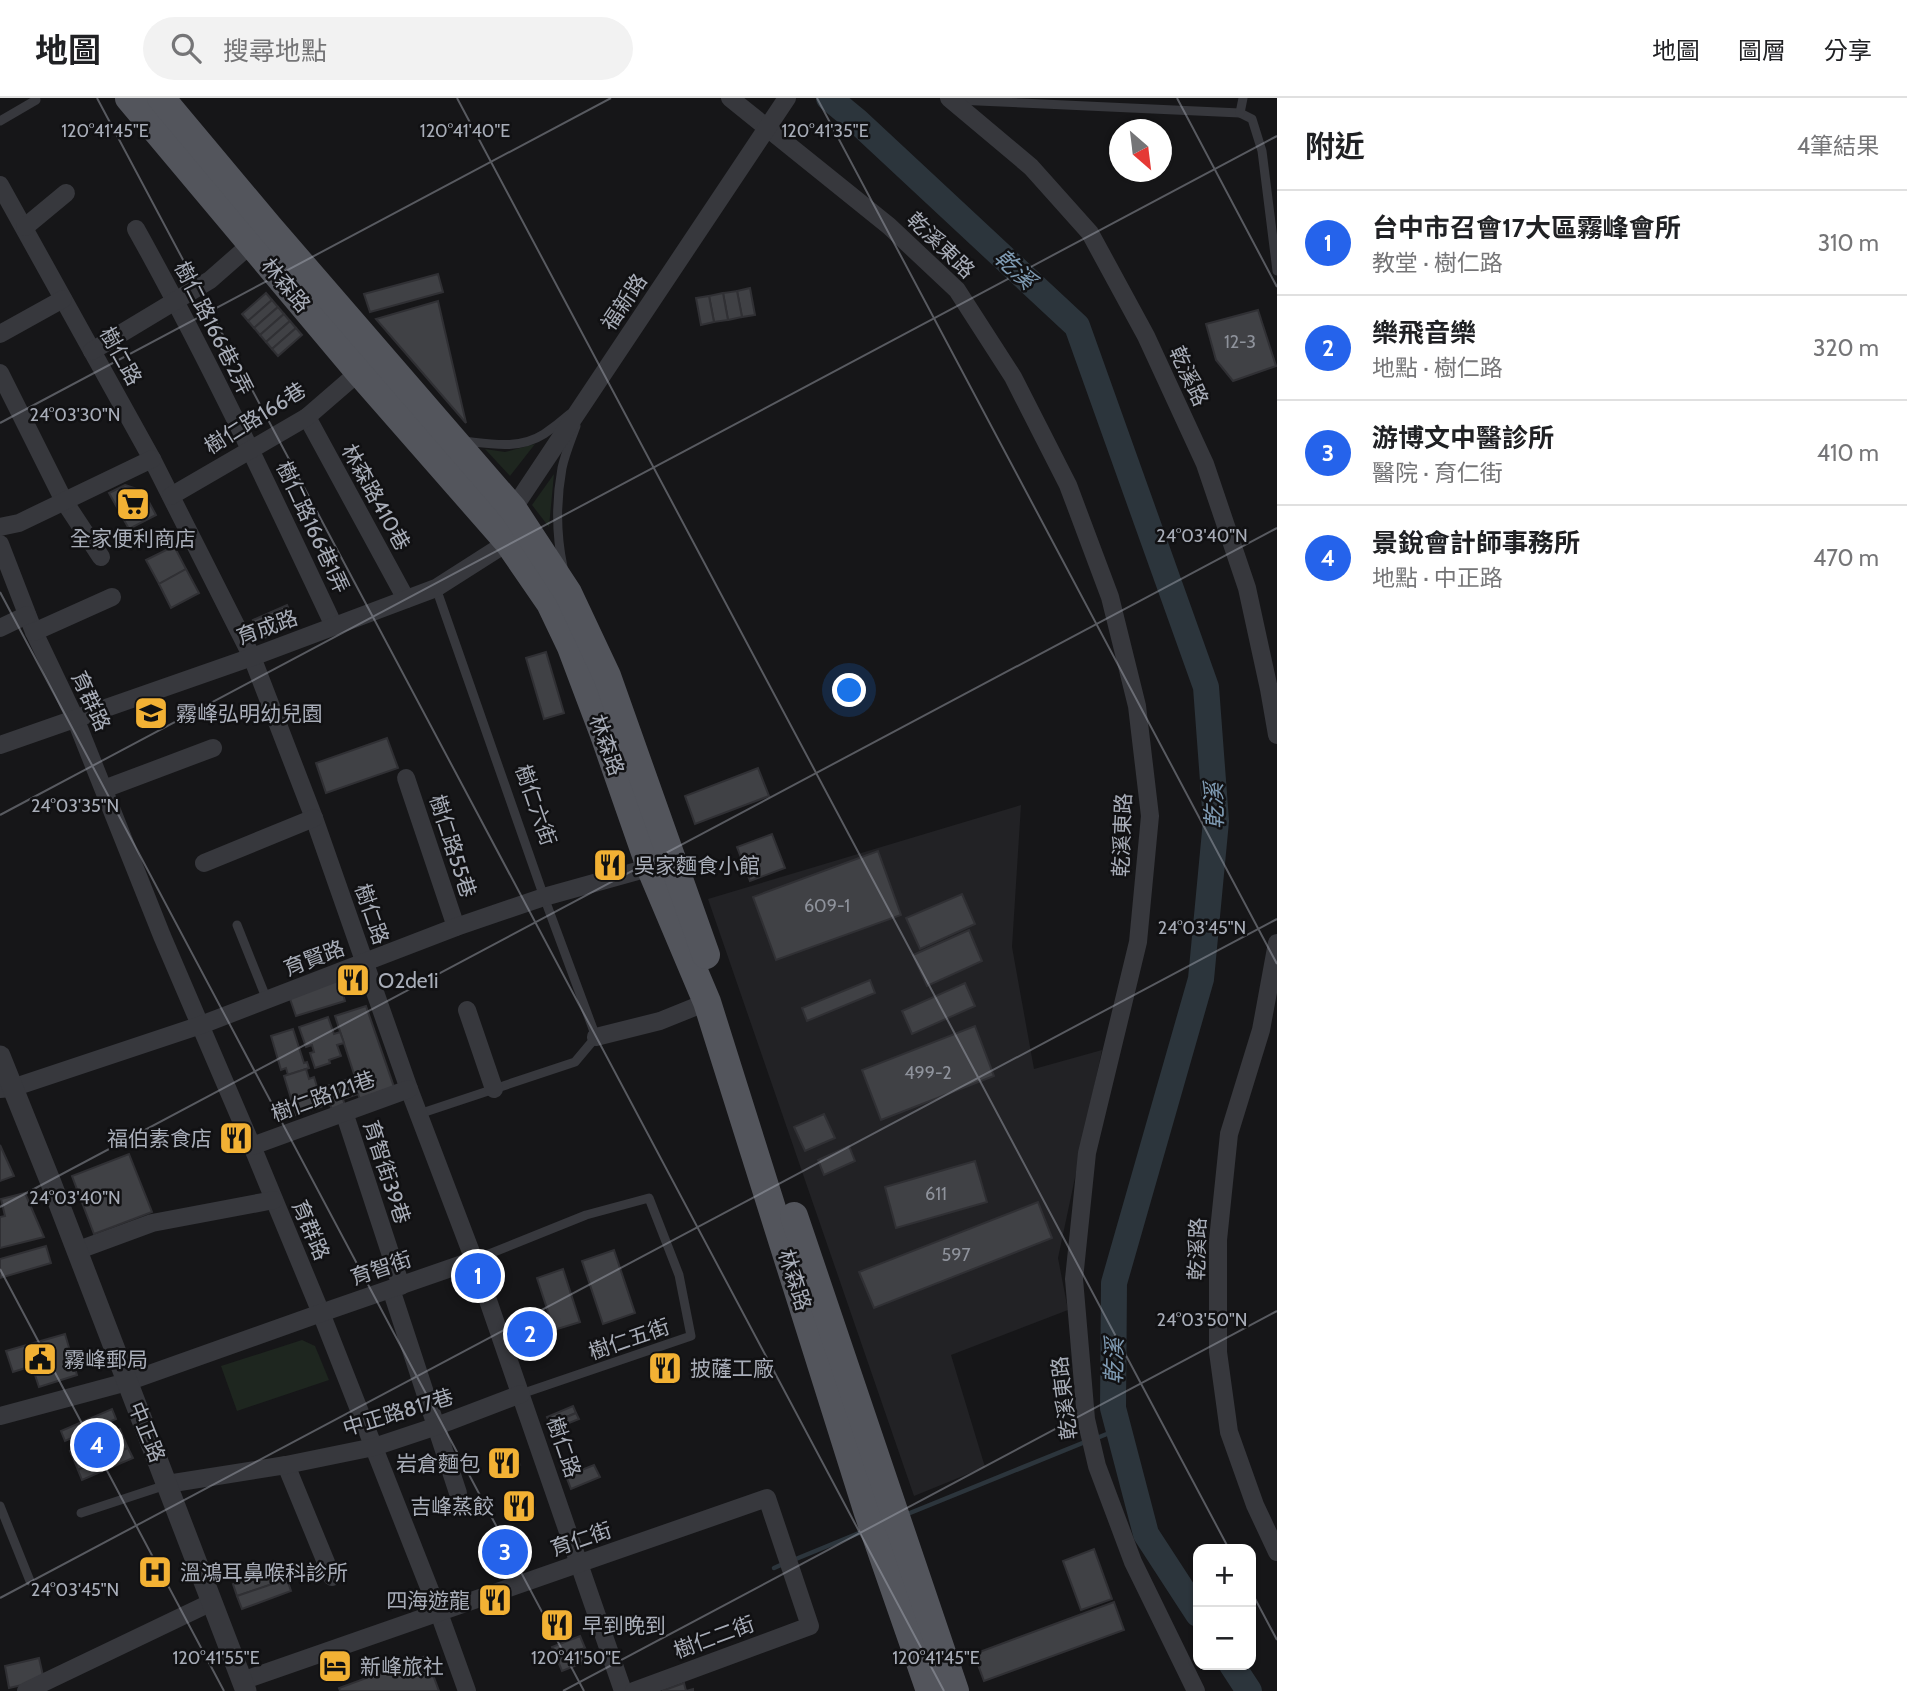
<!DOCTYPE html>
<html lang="zh-TW">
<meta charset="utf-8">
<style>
body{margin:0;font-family:Cabin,"Noto Sans TC",sans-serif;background:#f2f2f2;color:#202124}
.controls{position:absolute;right:21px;bottom:21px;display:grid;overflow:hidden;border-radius:14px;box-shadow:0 2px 5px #0004}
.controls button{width:63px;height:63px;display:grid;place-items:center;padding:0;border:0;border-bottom:2px solid #e0e0e0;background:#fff;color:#202124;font:35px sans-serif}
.compass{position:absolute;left:1109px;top:21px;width:63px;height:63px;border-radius:50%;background:#fff;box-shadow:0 2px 5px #0004;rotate:152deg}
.you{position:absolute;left:850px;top:593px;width:24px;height:24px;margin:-18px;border:5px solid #fff;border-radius:50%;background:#1a73e8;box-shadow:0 0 0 10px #1a73e833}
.badge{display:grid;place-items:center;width:46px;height:46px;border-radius:50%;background:#2563eb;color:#fff;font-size:23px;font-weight:700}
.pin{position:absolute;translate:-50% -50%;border:4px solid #fff;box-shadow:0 2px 7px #0006}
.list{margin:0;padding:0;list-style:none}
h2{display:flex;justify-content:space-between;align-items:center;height:91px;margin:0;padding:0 28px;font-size:30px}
h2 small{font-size:23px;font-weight:400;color:#757577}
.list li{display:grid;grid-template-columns:46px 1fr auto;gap:21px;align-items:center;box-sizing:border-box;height:105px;padding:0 28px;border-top:2px solid #e0e0e0}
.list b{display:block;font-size:26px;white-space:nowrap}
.list p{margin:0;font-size:23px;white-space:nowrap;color:#757577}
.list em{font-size:23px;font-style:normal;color:#757577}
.icon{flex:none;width:38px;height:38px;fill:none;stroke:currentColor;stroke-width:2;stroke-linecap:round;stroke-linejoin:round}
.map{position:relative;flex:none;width:1277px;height:1593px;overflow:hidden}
header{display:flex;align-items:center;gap:42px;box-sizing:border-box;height:98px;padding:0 35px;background:#fff;border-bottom:2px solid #e0e0e0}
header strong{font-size:33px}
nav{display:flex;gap:38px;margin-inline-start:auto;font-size:24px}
.search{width:490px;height:63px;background:#f2f2f2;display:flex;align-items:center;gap:18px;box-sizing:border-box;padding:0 24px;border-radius:38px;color:#757577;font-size:26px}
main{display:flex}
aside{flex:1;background:#fff}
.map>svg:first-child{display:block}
</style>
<header>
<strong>地圖</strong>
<div class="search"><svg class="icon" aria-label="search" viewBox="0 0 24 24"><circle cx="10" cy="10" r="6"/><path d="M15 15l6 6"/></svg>搜尋地點</div>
<nav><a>地圖</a><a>圖層</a><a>分享</a></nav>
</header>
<main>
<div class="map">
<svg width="1277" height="1593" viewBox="0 0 1277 1593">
<rect width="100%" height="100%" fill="#161618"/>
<!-- built -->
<polygon fill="#222225" points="1021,707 1012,849 1034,971 1102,952 1058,1160 1068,1212 951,1257 985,1369 914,1398 708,801"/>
<!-- green -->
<g fill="#1e261f">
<polygon points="535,346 510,378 485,351 505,354"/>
<polygon points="554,376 549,429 532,407"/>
<polygon points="302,1242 315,1248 329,1282 237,1313 221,1268"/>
</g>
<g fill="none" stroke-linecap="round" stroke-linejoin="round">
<!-- stream -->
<g stroke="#2c353c" stroke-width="4.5">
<polyline points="1097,1340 1119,1331"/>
<polyline points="905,1417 1085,1344"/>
<polyline points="791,1463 864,1433"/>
<polyline points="774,1470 783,1466"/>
</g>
<!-- river -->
<g stroke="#2c353c" stroke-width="26">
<polyline points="829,0 857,23 1077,228 1206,589 1216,723 1201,881 1114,1185 1113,1310 1146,1436 1198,1516"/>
<polyline points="1232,1567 1249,1593"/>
</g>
</g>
<!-- building -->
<g fill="#404145" stroke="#303034" stroke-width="2">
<polygon points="438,176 443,194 370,214 364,196"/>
<polygon points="750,190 755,217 742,219 737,193"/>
<polygon points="737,193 742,219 728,222 723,195"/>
<polygon points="266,195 272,202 248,223 242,216"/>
<polygon points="723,195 728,222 714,224 709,198"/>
<polygon points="709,198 714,224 701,227 696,200"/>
<polygon points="272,202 278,209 254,230 248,223"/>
<polygon points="438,203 466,325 376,221"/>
<polygon points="278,209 284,216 260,237 254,230"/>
<polygon points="1258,212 1276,268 1233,283 1216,262 1206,226"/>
<polygon points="284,216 290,223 266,244 260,237"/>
<polygon points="290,223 296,230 272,251 266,244"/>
<polygon points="296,230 302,237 278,258 272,251"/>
<polygon points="125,387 143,393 156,417 129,431 109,395"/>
<polygon points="174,448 186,471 159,486 146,462"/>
<polygon points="186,471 199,495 171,510 159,486"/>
<polygon points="287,507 295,526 262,541 253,522"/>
<polygon points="546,554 564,615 544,621 526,560"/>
<polygon points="387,640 398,670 326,695 316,665"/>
<polygon points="758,670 769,698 695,726 685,698"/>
<polygon points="772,736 785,770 750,783 737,749"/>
<polygon points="878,753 901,817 776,862 753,799"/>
<polygon points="962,796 975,826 920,851 906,820"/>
<polygon points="969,832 982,863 927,888 913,857"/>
<polygon points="339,882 345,903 296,918 289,898"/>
<polygon points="870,882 875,895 807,923 802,910"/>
<polygon points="965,885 975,908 912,936 902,913"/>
<polygon points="366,908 394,989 360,1001 358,996 343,1001 345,1008 332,1012 324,989 355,979 335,918"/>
<polygon points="328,919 334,936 340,934 344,945 337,947 341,958 329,962 330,965 315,970 310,955 314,954 312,947 306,949 299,929"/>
<polygon points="975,928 994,978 881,1022 862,972"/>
<polygon points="293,931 304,965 307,964 309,970 288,977 286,970 281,972 271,938"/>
<polygon points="306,971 309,981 314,979 323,1008 296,1017 284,978"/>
<polygon points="824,1016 835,1040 805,1053 794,1029"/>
<polygon points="0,1047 14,1078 0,1083"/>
<polygon points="849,1048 855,1063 824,1077 818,1062"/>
<polygon points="129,1056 152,1114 94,1136 72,1078"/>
<polygon points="975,1063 987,1104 896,1130 885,1089"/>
<polygon points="25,1095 44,1139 0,1150 0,1119 5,1118 1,1101"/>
<polygon points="1038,1104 1052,1140 874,1210 859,1174"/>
<polygon points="46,1148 51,1165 0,1180 0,1161"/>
<polygon points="614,1152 635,1215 603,1226 582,1163"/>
<polygon points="563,1171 580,1224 554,1232 537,1180"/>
<polygon points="543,1224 548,1237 517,1248 513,1236"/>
<polygon points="65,1236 77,1277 39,1289 32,1268 13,1274 6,1253"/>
<polygon points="573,1308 576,1315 550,1326 547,1319"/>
<polygon points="112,1311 116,1321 65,1343 61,1333"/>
<polygon points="576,1315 579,1321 552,1332 550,1326"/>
<polygon points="120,1331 124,1341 74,1362 70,1353"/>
<polygon points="124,1341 128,1350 78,1372 74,1362"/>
<polygon points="128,1350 133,1360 82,1382 78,1372"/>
<polygon points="515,1353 520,1367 494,1376 489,1362"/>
<polygon points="594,1367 600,1379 571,1391 566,1378"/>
<polygon points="530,1396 535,1411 509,1420 504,1405"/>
<polygon points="1094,1451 1112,1501 1081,1512 1063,1463"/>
<polygon points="283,1468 287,1481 237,1498 233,1486"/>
<polygon points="287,1481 291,1493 242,1511 237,1498"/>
<polygon points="1114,1504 1124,1532 984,1583 974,1556"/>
<polygon points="580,1538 585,1550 557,1561 552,1549"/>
<polygon points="585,1550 590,1562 562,1573 557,1561"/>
<polygon points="426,1558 439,1593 340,1593 339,1590"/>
<polygon points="39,1560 44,1582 9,1590 5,1568"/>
<polygon points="684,1585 686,1593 693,1591 693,1593 662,1593"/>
</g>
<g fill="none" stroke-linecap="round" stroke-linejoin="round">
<!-- service -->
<g stroke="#37383d" stroke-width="9">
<polyline points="956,2 1240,15 1252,21 1262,53 1277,173"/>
<polyline points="1240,15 1243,0"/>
<polyline points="0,23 36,2"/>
<path d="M 464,343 C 491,346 519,352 544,336 C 553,330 562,323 570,316"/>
<path d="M 563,469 C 556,436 556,403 562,370 C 565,356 571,342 576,328"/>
<polyline points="237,827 267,902"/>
<polyline points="419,1016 575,964 596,939 544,799 436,490"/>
<polyline points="474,1162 586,1117 649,1100 679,1177 691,1238 521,1296"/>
<polyline points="0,1408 30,1483"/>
<polyline points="81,1415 166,1387"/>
</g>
<!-- minor -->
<g stroke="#37383d" stroke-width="18">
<polyline points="730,0 889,128 957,192 1013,279 1068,387 1110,499 1137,608 1150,718 1138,844 1087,1055 1074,1181 1086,1321 1097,1368 1133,1464 1196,1593"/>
<polyline points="949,0 1031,69 1090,135 1146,238 1205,366 1247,490 1269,591 1277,637"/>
<polyline points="0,87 152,361 252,559 314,720 409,991 474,1162 623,1593"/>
<polyline points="25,129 66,95"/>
<path d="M 136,131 C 208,260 271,394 334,528"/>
<polyline points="0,236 63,201"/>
<polyline points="92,253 210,182 259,139"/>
<polyline points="0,275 64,403 101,459"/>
<polyline points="307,319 406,501"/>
<polyline points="171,398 307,319 359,274"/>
<polyline points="0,429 19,425 152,361"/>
<polyline points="0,446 34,534 75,620 162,838 252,1048 321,1215 439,1515 467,1593"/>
<polyline points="0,530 27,517"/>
<polyline points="34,534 112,499"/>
<polyline points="0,647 252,559 436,490 508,444 513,411 787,0"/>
<polyline points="406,680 456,829"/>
<polyline points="104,691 213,650"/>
<polyline points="204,765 314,720"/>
<polyline points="1277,845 1261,932 1229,1036 1218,1142 1218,1254 1229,1334 1255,1407 1277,1454"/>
<polyline points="467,912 494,991"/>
<polyline points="596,939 660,923 707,904"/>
<polyline points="0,991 12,990 201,927 456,829 544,799 659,767"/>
<polyline points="344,1014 401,1188"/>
<polyline points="252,1048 409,991"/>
<polyline points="76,1153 152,1125 274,1102"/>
<polyline points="391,1191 458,1395"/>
<polyline points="0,1318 127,1284 321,1215 474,1162"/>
<polyline points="286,1367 332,1479"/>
<polyline points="167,1386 286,1367 374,1349 437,1328 521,1296"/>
<polyline points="242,1583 767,1400 810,1528 634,1593"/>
<polyline points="26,1593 212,1504"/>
</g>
<!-- tertiary -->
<polyline stroke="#37383d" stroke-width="21" points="0,958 51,1085 246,1593"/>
<!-- primary -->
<g stroke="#53555c" stroke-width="28">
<polyline points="129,0 359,274 508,444 550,505 571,549 603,634 650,769 707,904 868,1415 930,1593"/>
<polyline points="161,0 269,129 513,411 568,495 607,578 706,857"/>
<polyline points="794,1118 955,1593"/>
</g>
</g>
<!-- ticks -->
<path fill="none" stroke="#a8adb8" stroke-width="2" stroke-opacity="0.45" d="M 97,0 L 944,1593M 457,0 L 1229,1451M 817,0 L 1277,866M 1177,0 L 1277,189M 0,325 L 611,0M 0,494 L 584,1593M 0,717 L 1277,38M 0,1109 L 1277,430M 0,1171 L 224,1593M 1251,1493 L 1277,1542M 0,1500 L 1277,821M 563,1593 L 1277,1213"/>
<!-- icons -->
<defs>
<g id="supermarket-square" transform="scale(1.75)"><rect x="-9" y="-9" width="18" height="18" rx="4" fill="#f2b134" stroke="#111113"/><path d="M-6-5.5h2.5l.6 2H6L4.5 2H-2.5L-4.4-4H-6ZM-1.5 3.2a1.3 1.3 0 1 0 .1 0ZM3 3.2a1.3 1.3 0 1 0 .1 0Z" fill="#111"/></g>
<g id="school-square" transform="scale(1.75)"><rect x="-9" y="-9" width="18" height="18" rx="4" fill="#f2b134" stroke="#111113"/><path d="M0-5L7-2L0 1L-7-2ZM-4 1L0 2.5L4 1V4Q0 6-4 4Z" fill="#111"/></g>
<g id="restaurant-square" transform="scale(1.75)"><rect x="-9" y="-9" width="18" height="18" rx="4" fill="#f2b134" stroke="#111113"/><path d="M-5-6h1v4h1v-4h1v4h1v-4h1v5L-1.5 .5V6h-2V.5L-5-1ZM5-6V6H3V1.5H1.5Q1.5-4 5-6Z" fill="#111"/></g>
<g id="civic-square" transform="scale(1.75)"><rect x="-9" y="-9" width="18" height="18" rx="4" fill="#f2b134" stroke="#111113"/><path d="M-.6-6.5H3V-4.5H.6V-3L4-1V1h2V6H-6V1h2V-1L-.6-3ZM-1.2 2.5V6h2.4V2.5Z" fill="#111"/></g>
<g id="hospital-square" transform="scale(1.75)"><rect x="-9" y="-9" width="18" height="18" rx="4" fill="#f2b134" stroke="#111113"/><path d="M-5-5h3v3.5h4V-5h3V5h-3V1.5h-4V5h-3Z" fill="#111"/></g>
<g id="hotel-square" transform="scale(1.75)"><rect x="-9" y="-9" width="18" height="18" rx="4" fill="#f2b134" stroke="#111113"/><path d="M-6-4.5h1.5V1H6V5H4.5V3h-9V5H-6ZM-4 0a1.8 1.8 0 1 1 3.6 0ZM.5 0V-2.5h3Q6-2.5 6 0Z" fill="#111"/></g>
</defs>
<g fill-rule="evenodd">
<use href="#supermarket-square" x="133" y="406"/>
<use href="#school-square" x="151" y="615"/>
<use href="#restaurant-square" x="610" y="767"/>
<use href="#restaurant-square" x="353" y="882"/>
<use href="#restaurant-square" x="236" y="1040"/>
<use href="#civic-square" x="40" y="1261"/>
<use href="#restaurant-square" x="665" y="1270"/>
<use href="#restaurant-square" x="504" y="1365"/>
<use href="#restaurant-square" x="519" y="1408"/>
<use href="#hospital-square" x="155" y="1474"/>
<use href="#restaurant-square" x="495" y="1502"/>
<use href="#restaurant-square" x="557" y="1527"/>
<use href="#hotel-square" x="335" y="1568"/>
</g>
<g text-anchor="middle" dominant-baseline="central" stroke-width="5" stroke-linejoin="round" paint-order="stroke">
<!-- number labels -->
<g font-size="18" fill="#8e929b">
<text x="1240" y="244">12-3</text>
<text x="827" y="808">609-1</text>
<text x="928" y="975">499-2</text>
<text x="936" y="1096">611</text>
<text x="956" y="1157">597</text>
</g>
<!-- street labels -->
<g font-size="21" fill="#a8adb8" stroke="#111113">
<text transform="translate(941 147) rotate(44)">乾溪東路</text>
<text transform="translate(286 187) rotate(50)">林森路</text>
<text transform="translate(624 204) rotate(-56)">福新路</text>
<text transform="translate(214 230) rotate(63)">樹仁路166巷2弄</text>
<text transform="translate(121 258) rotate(61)">樹仁路</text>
<text transform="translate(1189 278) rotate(65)">乾溪路</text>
<text transform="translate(255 320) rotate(-32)">樹仁路166巷</text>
<text transform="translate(376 399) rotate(61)">林森路410巷</text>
<text transform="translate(313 429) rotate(65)">樹仁路166巷1弄</text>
<text transform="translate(267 529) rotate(-20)">育成路</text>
<text transform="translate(91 603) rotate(65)">育群路</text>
<text transform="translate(607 647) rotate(70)">林森路</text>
<text transform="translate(536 707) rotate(71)">樹仁六街</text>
<text transform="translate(1122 737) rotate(-88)">乾溪東路</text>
<text transform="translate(453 748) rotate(72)">樹仁路55巷</text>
<text transform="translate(372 816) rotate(71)">樹仁路</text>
<text transform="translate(314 860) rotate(-21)">育賢路</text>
<text transform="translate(323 998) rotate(-20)">樹仁路121巷</text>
<text transform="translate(387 1074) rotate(72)">育智街39巷</text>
<text transform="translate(311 1132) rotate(67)">育群路</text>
<text transform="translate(1197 1151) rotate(-88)">乾溪路</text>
<text transform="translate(381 1170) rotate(-19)">育智街</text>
<text transform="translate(795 1182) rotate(72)">林森路</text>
<text transform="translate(629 1241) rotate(-19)">樹仁五街</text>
<text transform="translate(1064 1300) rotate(-97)">乾溪東路</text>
<text transform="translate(398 1314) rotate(-17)">中正路817巷</text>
<text transform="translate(147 1334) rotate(68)">中正路</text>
<text transform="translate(564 1349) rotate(71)">樹仁路</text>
<text transform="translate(581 1441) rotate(-19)">育仁街</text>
<text transform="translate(714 1539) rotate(-20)">樹仁二街</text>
</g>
<!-- poi labels -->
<g font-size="21" fill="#a8adb8" stroke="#111113" text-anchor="start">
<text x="133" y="440" text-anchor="middle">全家便利商店</text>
<text x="176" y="615">霧峰弘明幼兒園</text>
<text x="634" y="767">吳家麵食小館</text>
<text x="378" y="882">O2de1i</text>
<text x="212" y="1040" text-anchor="end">福伯素食店</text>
<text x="64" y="1261">霧峰郵局</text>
<text x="690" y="1270">披薩工廠</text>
<text x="480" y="1365" text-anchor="end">岩倉麵包</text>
<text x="494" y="1408" text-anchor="end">吉峰蒸餃</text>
<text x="180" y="1474">溫鴻耳鼻喉科診所</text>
<text x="470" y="1502" text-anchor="end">四海遊龍</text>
<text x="582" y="1527">早到晚到</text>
<text x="360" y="1568">新峰旅社</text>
</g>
<!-- water labels -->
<g font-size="23" font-style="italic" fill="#7f9bb3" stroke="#111113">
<text transform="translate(1015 171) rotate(43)">乾溪</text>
<text transform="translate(1214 708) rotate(-91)">乾溪</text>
<text transform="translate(1114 1263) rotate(-89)">乾溪</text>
</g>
</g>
<g font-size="18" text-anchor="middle" fill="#a8adb8" stroke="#111113" stroke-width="5" stroke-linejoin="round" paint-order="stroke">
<text x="105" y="39">120°41'45"E</text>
<text x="465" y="39">120°41'40"E</text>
<text x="825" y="39">120°41'35"E</text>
<text x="75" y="323">24°03'30"N</text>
<text x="1202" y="444">24°03'40"N</text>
<text x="75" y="714">24°03'35"N</text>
<text x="1202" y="836">24°03'45"N</text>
<text x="75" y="1106">24°03'40"N</text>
<text x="1202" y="1228">24°03'50"N</text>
<text x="75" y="1498">24°03'45"N</text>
<text x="216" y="1566">120°41'55"E</text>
<text x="576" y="1566">120°41'50"E</text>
<text x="936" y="1566">120°41'45"E</text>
</g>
</svg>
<div class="controls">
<button>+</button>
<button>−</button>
</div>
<svg class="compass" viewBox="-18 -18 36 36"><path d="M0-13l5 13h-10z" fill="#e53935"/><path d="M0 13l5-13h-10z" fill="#757577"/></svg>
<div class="you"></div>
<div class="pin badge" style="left:478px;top:1178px">1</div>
<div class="pin badge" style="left:530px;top:1236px">2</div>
<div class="pin badge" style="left:505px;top:1454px">3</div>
<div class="pin badge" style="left:97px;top:1347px">4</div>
</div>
<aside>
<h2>附近<small>4筆結果</small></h2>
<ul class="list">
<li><span class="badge">1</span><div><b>台中市召會17大區霧峰會所</b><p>教堂 · 樹仁路</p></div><em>310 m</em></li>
<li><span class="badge">2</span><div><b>樂飛音樂</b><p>地點 · 樹仁路</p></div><em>320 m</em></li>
<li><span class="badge">3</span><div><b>游博文中醫診所</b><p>醫院 · 育仁街</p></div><em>410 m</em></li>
<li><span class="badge">4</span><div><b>景銳會計師事務所</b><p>地點 · 中正路</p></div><em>470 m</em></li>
</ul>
</aside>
</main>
